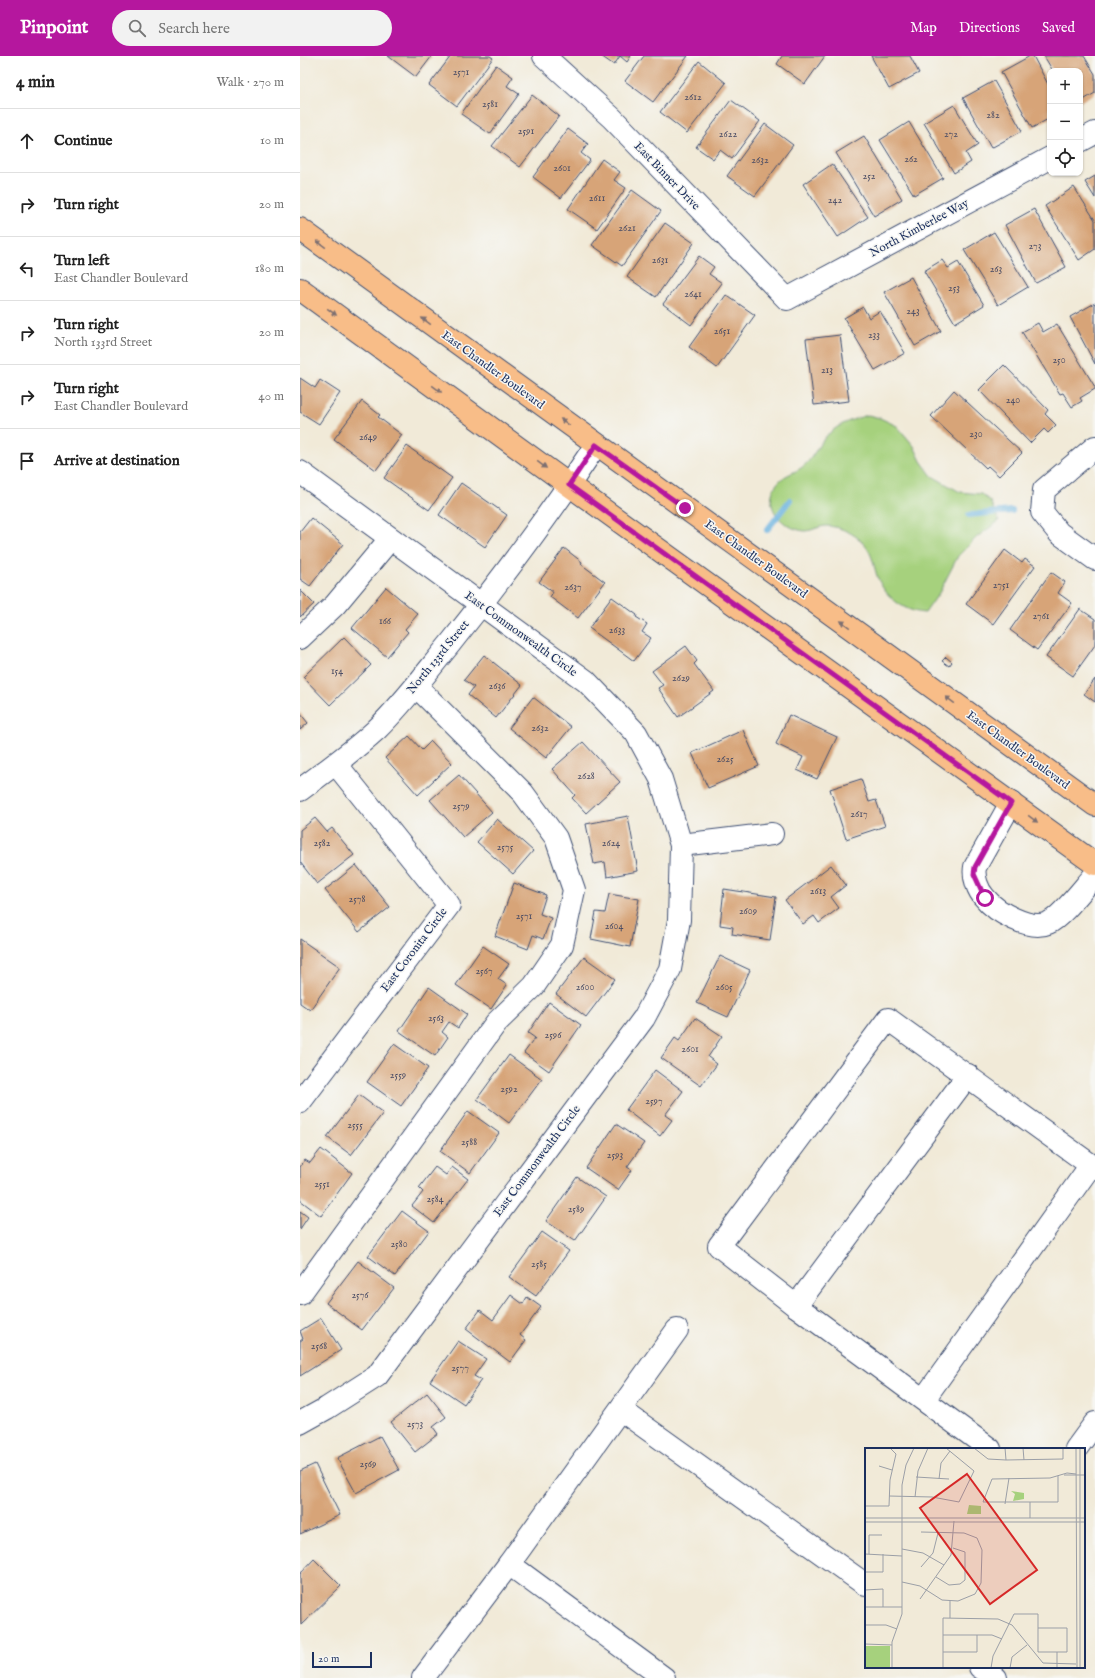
<!DOCTYPE html>
<meta charset="utf-8">
<style>
body{margin:0;font-family:"IM FELL English",serif;background:#f2f2f2;color:#222}
.controls{position:absolute;right:12px;top:12px;display:grid;overflow:hidden;border-radius:8px;box-shadow:0 1px 3px #0004}
.controls button{width:36px;height:36px;display:grid;place-items:center;padding:0;border:0;border-bottom:1px solid #e0e0e0;background:#fff;color:#222;font:20px sans-serif}
.scale{position:absolute;left:12px;bottom:10px;width:60px;box-sizing:border-box;padding-left:4px;border:2px solid #1b2f5e;border-top:0;font-size:11px;line-height:14px;white-space:nowrap;color:#1b2f5e;-webkit-text-stroke:3px #f6f6f2;paint-order:stroke}
.stop{position:absolute;width:12px;height:12px;margin:-9px;border:3px solid #b5179e;border-radius:50%;background:#fff}
.stop.end{background:#b5179e;border-color:#fff;box-shadow:0 1px 4px #0008}
.list{margin:0;padding:0;list-style:none}
h2{display:flex;justify-content:space-between;align-items:center;height:52px;margin:0;padding:0 16px;font-size:17px}
h2 small{font-size:13px;font-weight:400;color:#767676}
.list li{display:grid;grid-template-columns:26px 1fr auto;gap:12px;align-items:center;box-sizing:border-box;height:64px;padding:0 16px;border-top:1px solid #e0e0e0}
.list b{display:block;font-size:15px;white-space:nowrap}
.list p{margin:0;font-size:13px;white-space:nowrap;color:#767676}
.list em{font-size:13px;font-style:normal;color:#767676}
.icon{flex:none;width:22px;height:22px;fill:none;stroke:currentColor;stroke-width:2;stroke-linecap:round;stroke-linejoin:round}
.map{position:relative;flex:none;width:795px;height:1622px;overflow:hidden}
header{display:flex;align-items:center;gap:24px;box-sizing:border-box;height:56px;padding:0 20px;background:#b5179e;color:#fff}
header strong{font-size:19px}
nav{display:flex;gap:22px;margin-inline-start:auto;font-size:14px}
.search{width:280px;height:36px;background:#f2f2f2;display:flex;align-items:center;gap:10px;box-sizing:border-box;padding:0 14px;border-radius:22px;color:#767676;font-size:15px}
main{display:flex}
aside{flex:1;background:#fff}
.map>svg:first-child{display:block}
</style>
<header>
<strong>Pinpoint</strong>
<div class="search"><svg class="icon" aria-label="search" viewBox="0 0 24 24"><circle cx="10" cy="10" r="6"/><path d="M15 15l6 6"/></svg>Search here</div>
<nav><a>Map</a><a>Directions</a><a>Saved</a></nav>
</header>
<main>
<aside>
<h2>4 min<small>Walk · 270 m</small></h2>
<ul class="list">
<li><svg class="icon" aria-label="ahead" viewBox="0 0 24 24"><path d="M12 20V5M6 11l6-6 6 6"/></svg><div><b>Continue</b></div><em>10 m</em></li>
<li><svg class="icon" aria-label="right" viewBox="0 0 24 24"><path d="M7 20v-9h11M14 6l5 5-5 5"/></svg><div><b>Turn right</b></div><em>20 m</em></li>
<li><svg class="icon" aria-label="left" viewBox="0 0 24 24"><path d="M17 20v-9H6M10 6l-5 5 5 5"/></svg><div><b>Turn left</b><p>East Chandler Boulevard</p></div><em>180 m</em></li>
<li><svg class="icon" aria-label="right" viewBox="0 0 24 24"><path d="M7 20v-9h11M14 6l5 5-5 5"/></svg><div><b>Turn right</b><p>North 133rd Street</p></div><em>20 m</em></li>
<li><svg class="icon" aria-label="right" viewBox="0 0 24 24"><path d="M7 20v-9h11M14 6l5 5-5 5"/></svg><div><b>Turn right</b><p>East Chandler Boulevard</p></div><em>40 m</em></li>
<li><svg class="icon" aria-label="arrive" viewBox="0 0 24 24"><path d="M6 21V4h12l-3 4 3 4H6"/></svg><div><b>Arrive at destination</b></div></li>
</ul>
</aside>
<div class="map">
<svg width="795" height="1622" viewBox="0 0 795 1622">
<rect width="100%" height="100%" fill="#f6f6f2"/>
<filter id="ink" filterUnits="userSpaceOnUse"><feTurbulence type="fractalNoise" baseFrequency=".025" numOctaves="2"/><feDisplacementMap in="SourceGraphic" scale="8" xChannelSelector="R" yChannelSelector="G"/><feConvolveMatrix kernelMatrix="1 2 1 2 8 2 1 2 1" color-interpolation-filters="sRGB"/></filter>
<filter id="wash" filterUnits="userSpaceOnUse"><feTurbulence type="fractalNoise" baseFrequency=".012" numOctaves="4" result="noise"/><feDisplacementMap in="SourceGraphic" scale="16" xChannelSelector="R" yChannelSelector="G"/><feGaussianBlur stdDeviation="0.9" result="paint"/><feColorMatrix in="noise" values="0 0 0 0 0 0 0 0 0 0 0 0 0 0 0 0 0 1.4 0 .05"/><feComposite in="paint" operator="in"/></filter>
<g filter="url(#wash)">
<rect width="100%" height="100%" fill="#f1ead8"/>
<!-- green -->
<path fill="#a6d17d" stroke="#60806e" d="M 568,359 L 580,362 L 597,370 L 614,390 L 621,405 L 632,420 L 660,436 L 681,438 L 690,445 L 699,465 L 677,481 L 658,500 L 639,537 L 625,557 C 604,556 584,540 577,520 C 572,504 573,496 559,483 C 551,476 537,470 526,470 C 519,470 512,475 505,475 C 482,473 462,450 476,429 C 483,419 492,418 501,412 C 512,404 515,394 523,384 C 535,369 550,364 568,359 Z"/>
<g fill="none" stroke-linecap="round" stroke-linejoin="round">
<!-- stream -->
<g stroke="#66b1df" stroke-width="6">
<polyline points="669,459 712,455"/>
<polyline points="467,474 490,444"/>
</g>
</g>
<g id="blocks">
<!-- building -->
<g fill="#d7a478">
<polygon points="88,0 132,0 116,21"/>
<polygon points="151,0 190,0 193,2 157,50 129,29"/>
<polygon points="301,0 331,0 327,6 320,0 314,9"/>
<polygon points="344,0 388,0 353,46 325,25"/>
<polygon points="482,0 525,0 505,28 477,8"/>
<polygon points="571,0 610,0 619,17 589,33"/>
<polygon points="730,0 733,0 750,32 750,62 732,72 701,16"/>
<polygon points="744,0 784,0 795,18 795,37 780,46 780,15 753,15"/>
<polygon points="399,5 426,27 387,77 360,56"/>
<polygon points="196,9 213,21 207,30 219,38 190,78 161,58"/>
<polygon points="694,25 722,75 691,92 663,42"/>
<polygon points="232,39 259,60 220,111 192,90"/>
<polygon points="431,44 460,65 432,103 420,94 413,103 396,91"/>
<polygon points="654,49 678,89 666,97 671,106 654,117 624,67"/>
<polygon points="609,66 643,122 614,139 580,84"/>
<polygon points="465,68 493,89 455,140 427,120"/>
<polygon points="268,73 288,88 281,97 290,104 261,142 233,121"/>
<polygon points="564,80 602,143 574,160 536,97"/>
<polygon points="302,103 320,116 314,124 326,132 297,173 268,153"/>
<polygon points="532,108 568,161 538,181 503,128"/>
<polygon points="795,120 795,142 785,126"/>
<polygon points="774,131 795,164 795,193 779,204 745,150"/>
<polygon points="332,134 361,155 322,210 292,189"/>
<polygon points="734,153 766,211 736,227 705,169"/>
<polygon points="365,167 394,187 356,241 327,221"/>
<polygon points="694,176 728,231 698,249 664,194"/>
<polygon points="399,200 414,211 409,218 422,227 391,269 363,248"/>
<polygon points="642,204 648,212 658,206 684,249 655,267 624,215"/>
<polygon points="611,221 641,275 615,290 584,236"/>
<polygon points="426,239 455,259 417,312 389,291"/>
<polygon points="795,247 795,308 770,261"/>
<polygon points="563,251 569,262 580,255 605,297 575,314 544,262"/>
<polygon points="738,267 743,276 757,268 795,331 795,333 780,342 782,345 772,351 763,337 760,338 722,276"/>
<polygon points="540,279 549,345 514,349 506,283"/>
<polygon points="704,309 748,354 745,358 756,369 748,377 744,373 730,387 679,334"/>
<polygon points="0,322 15,332 20,324 40,337 19,368 0,356"/>
<polygon points="654,334 722,397 699,420 688,410 686,412 631,360"/>
<polygon points="62,345 80,359 78,361 102,379 76,414 34,383"/>
<polygon points="107,390 152,422 129,454 84,422"/>
<polygon points="161,427 207,459 185,491 139,459"/>
<polygon points="11,462 43,488 10,530 0,523 0,476"/>
<polygon points="264,492 282,506 281,508 305,526 278,562 250,541 253,536 239,526"/>
<polygon points="705,494 722,507 725,503 735,510 693,568 666,548"/>
<polygon points="751,516 765,526 758,537 772,547 737,594 710,574"/>
<polygon points="86,531 118,558 105,573 108,576 87,601 52,572"/>
<polygon points="0,534 14,548 0,561"/>
<polygon points="312,541 337,559 336,561 347,568 342,576 351,582 334,605 289,572"/>
<polygon points="780,553 795,563 795,589 773,620 746,601"/>
<polygon points="44,581 71,609 30,649 3,621"/>
<polygon points="386,590 397,605 394,608 414,635 378,661 358,632 363,629 352,615"/>
<polygon points="184,599 222,629 196,662 168,639 174,631 164,624"/>
<polygon points="646,601 652,606 649,610 642,605"/>
<polygon points="795,623 795,646 784,638"/>
<polygon points="233,641 271,671 246,702 209,672"/>
<polygon points="0,657 8,667 0,674"/>
<polygon points="489,659 537,681 517,723 497,714 503,701 476,688"/>
<polygon points="443,674 459,710 408,732 392,697"/>
<polygon points="109,680 122,694 131,685 152,707 118,739 85,702"/>
<polygon points="283,686 320,726 286,757 272,742 275,739 252,713"/>
<polygon points="159,719 192,756 163,781 130,744"/>
<polygon points="561,723 569,746 576,744 585,770 546,783 530,733"/>
<polygon points="328,760 338,815 307,821 305,806 294,808 286,768"/>
<polygon points="15,762 27,776 32,772 54,799 17,828 0,806 0,774"/>
<polygon points="197,763 233,795 213,818 177,786"/>
<polygon points="56,809 90,851 59,876 25,834"/>
<polygon points="531,809 546,829 531,841 539,852 519,867 514,860 503,868 485,844"/>
<polygon points="214,827 246,839 240,858 251,862 243,883 233,879 228,893 195,880"/>
<polygon points="424,833 476,841 470,884 432,878 433,871 420,869"/>
<polygon points="309,838 339,843 330,891 291,883 296,856 305,857"/>
<polygon points="0,883 40,911 10,954 0,947"/>
<polygon points="183,890 209,908 198,923 207,929 191,953 156,929"/>
<polygon points="420,900 450,914 428,961 397,947"/>
<polygon points="284,901 315,923 286,961 256,938"/>
<polygon points="129,931 167,958 158,972 149,966 142,976 148,981 135,1000 99,975"/>
<polygon points="249,946 281,969 249,1015 224,997 235,982 228,977"/>
<polygon points="395,962 422,980 408,1001 417,1008 401,1030 361,1002 375,982 379,985"/>
<polygon points="94,988 128,1012 101,1050 67,1026"/>
<polygon points="209,999 242,1023 209,1067 177,1043"/>
<polygon points="355,1014 383,1035 365,1059 372,1064 360,1080 326,1054"/>
<polygon points="59,1039 83,1057 51,1099 27,1081"/>
<polygon points="168,1055 199,1077 170,1117 140,1095"/>
<polygon points="316,1068 344,1087 327,1111 332,1114 318,1134 286,1112"/>
<polygon points="21,1093 52,1117 21,1160 0,1144 0,1111 5,1104 10,1107"/>
<polygon points="135,1111 146,1119 152,1111 168,1123 134,1167 112,1150 123,1136 119,1132"/>
<polygon points="277,1121 306,1141 275,1185 246,1165"/>
<polygon points="0,1155 8,1161 0,1173"/>
<polygon points="102,1155 129,1175 95,1220 68,1200"/>
<polygon points="242,1176 269,1195 236,1240 209,1221"/>
<polygon points="58,1205 94,1232 62,1274 26,1247"/>
<polygon points="211,1239 223,1248 227,1241 241,1251 220,1279 226,1284 210,1306 166,1273 180,1254 193,1264"/>
<polygon points="21,1262 41,1294 0,1320 0,1285 3,1283 0,1275"/>
<polygon points="158,1285 186,1303 174,1320 181,1324 164,1348 130,1325"/>
<polygon points="127,1337 146,1361 133,1371 138,1378 115,1396 91,1366"/>
<polygon points="80,1380 99,1414 56,1437 37,1402"/>
<polygon points="15,1408 40,1459 0,1478 0,1415"/>
<polygon points="14,1503 41,1530 1,1569 0,1518"/>
</g>
</g>
</g>
<g filter="url(#ink)">
<use href="#blocks" fill-opacity="0" stroke="#3b4b70" stroke-width="1"/>
<g fill="none" stroke-linecap="round" stroke-linejoin="round">
<!-- minor casing -->
<g stroke="#3b4b70" stroke-width="24">
<g id="minor">
<polyline points="244,0 312,62 487,243 750,102"/>
<polyline points="780,85 795,77"/>
<polyline points="795,391 744,434 742,456 759,477 795,503"/>
<polyline points="0,416 286,625 336,677 361,723 381,789 379,864 370,913 344,962 77,1320 27,1352 0,1367"/>
<polyline points="0,582 35,549 90,483"/>
<path d="M 0,734 C 26,715 52,696 76,674 C 103,648 126,617 149,589 C 201,524 250,458 296,389"/>
<path d="M 711,747 L 675,811 C 673,821 678,835 685,842 C 696,856 730,875 748,867 C 762,861 784,831 795,819"/>
<polyline points="381,789 472,778"/>
<polyline points="0,1046 149,849 36,708"/>
<polyline points="0,1238 196,967 234,930 262,889 274,834 256,782 223,737 116,630"/>
<polyline points="496,1250 668,1019"/>
<polyline points="624,1343 791,1109"/>
<polyline points="321,1354 566,1529"/>
<polyline points="690,1393 496,1250 419,1190 588,963 795,1112"/>
<polyline points="776,1393 795,1367"/>
<polyline points="209,1508 364,1622"/>
<polyline points="680,1611 696,1622"/>
<polyline points="123,1622 209,1508 377,1274"/>
</g>
</g>
<!-- major casing -->
<g stroke="#3b4b70" stroke-width="24">
<g id="major">
<polyline points="0,173 795,749"/>
<polyline points="0,233 269,429 795,808"/>
</g>
</g>
<!-- minor -->
<use href="#minor" stroke="#fff" stroke-width="22"/>
<!-- major -->
<use href="#major" stroke="#f8bd88" stroke-width="22"/>
</g>
<!-- one-way arrows -->
<defs><path id="oneway-solid" d="M-6-.8H1V-3.2L6.5 0L1 3.2V.8H-6Z"/></defs>
<g fill="#7e6f71">
<use href="#oneway-solid" transform="translate(21 188) rotate(-144)"/>
<use href="#oneway-solid" transform="translate(32 256) rotate(36)"/>
<use href="#oneway-solid" transform="translate(126 265) rotate(-144)"/>
<use href="#oneway-solid" transform="translate(137 333) rotate(36)"/>
<use href="#oneway-solid" transform="translate(265 366) rotate(-144)"/>
<use href="#oneway-solid" transform="translate(242 409) rotate(36)"/>
<use href="#oneway-solid" transform="translate(545 568) rotate(-144)"/>
<use href="#oneway-solid" transform="translate(650 644) rotate(-144)"/>
<use href="#oneway-solid" transform="translate(733 763) rotate(36)"/>
</g>
</g>
<g fill="none" stroke-linecap="round" stroke-linejoin="round" filter="url(#ink)">
<!-- route -->
<polyline stroke="#b5179e" stroke-width="5" points="385,452 296,389 269,429 711,747 675,811 674,818 685,842"/>
</g>
<g text-anchor="middle" dominant-baseline="central" stroke-width="3" stroke-linejoin="round" paint-order="stroke">
<!-- number labels -->
<g font-size="10" fill="#4a4c64">
<text x="161" y="16">2571</text>
<text x="393" y="41">2612</text>
<text x="190" y="48">2581</text>
<text x="693" y="59">282</text>
<text x="226" y="75">2591</text>
<text x="428" y="78">2622</text>
<text x="651" y="78">272</text>
<text x="611" y="103">262</text>
<text x="460" y="104">2632</text>
<text x="262" y="112">2601</text>
<text x="569" y="120">252</text>
<text x="297" y="142">2611</text>
<text x="535" y="144">242</text>
<text x="327" y="172">2621</text>
<text x="735" y="190">273</text>
<text x="360" y="204">2631</text>
<text x="696" y="213">263</text>
<text x="654" y="232">253</text>
<text x="393" y="238">2641</text>
<text x="613" y="255">243</text>
<text x="422" y="275">2651</text>
<text x="574" y="279">233</text>
<text x="759" y="304">250</text>
<text x="527" y="314">213</text>
<text x="713" y="344">240</text>
<text x="676" y="378">230</text>
<text x="68" y="381">2649</text>
<text x="701" y="529">2751</text>
<text x="273" y="531">2637</text>
<text x="741" y="560">2761</text>
<text x="85" y="565">166</text>
<text x="317" y="574">2633</text>
<text x="37" y="615">154</text>
<text x="381" y="622">2629</text>
<text x="197" y="630">2636</text>
<text x="240" y="672">2632</text>
<text x="425" y="703">2625</text>
<text x="286" y="720">2628</text>
<text x="161" y="750">2579</text>
<text x="559" y="758">2617</text>
<text x="22" y="787">2582</text>
<text x="311" y="787">2624</text>
<text x="205" y="791">2575</text>
<text x="518" y="835">2613</text>
<text x="57" y="843">2578</text>
<text x="448" y="855">2609</text>
<text x="224" y="860">2571</text>
<text x="314" y="870">2604</text>
<text x="184" y="915">2567</text>
<text x="285" y="931">2600</text>
<text x="424" y="931">2605</text>
<text x="136" y="962">2563</text>
<text x="253" y="979">2596</text>
<text x="390" y="993">2601</text>
<text x="98" y="1019">2559</text>
<text x="209" y="1033">2592</text>
<text x="354" y="1045">2597</text>
<text x="55" y="1069">2555</text>
<text x="169" y="1086">2588</text>
<text x="315" y="1099">2593</text>
<text x="22" y="1128">2551</text>
<text x="135" y="1143">2584</text>
<text x="276" y="1153">2589</text>
<text x="99" y="1188">2580</text>
<text x="239" y="1208">2585</text>
<text x="60" y="1239">2576</text>
<text x="19" y="1290">2568</text>
<text x="160" y="1312">2577</text>
<text x="115" y="1368">2573</text>
<text x="68" y="1408">2569</text>
</g>
<!-- street labels -->
<g font-size="12" fill="#1b2f5e" stroke="#f6f6f2">
<text transform="translate(367 120) rotate(46)">East Binner Drive</text>
<text transform="translate(619 172) rotate(-28)">North Kimberlee Way</text>
<text transform="translate(193 314) rotate(36)">East Chandler Boulevard</text>
<text transform="translate(456 503) rotate(36)">East Chandler Boulevard</text>
<text transform="translate(221 578) rotate(36)">East Commonwealth Circle</text>
<text transform="translate(138 601) rotate(-51)">North 133rd Street</text>
<text transform="translate(718 694) rotate(36)">East Chandler Boulevard</text>
<text transform="translate(114 894) rotate(-53)">East Coronita Circle</text>
<text transform="translate(237 1105) rotate(-53)">East Commonwealth Circle</text>
</g>
</g>
<!-- overview -->
<g transform="translate(565 1392)">
<rect width="220" height="220" fill="#f1ead8"/>
<path d="M 146,43 L 159,45 L 159,51 L 148,53 L 150,46 ZM 104,57 L 116,58 L 116,66 L 102,66 ZM 0,198 L 25,198 L 25,220 L 0,220 Z" fill="#a6d17d"/>
<path fill="none" stroke="#9b9fa7" stroke-width="1" d="M 109,0 L 123,11 L 141,12 L 198,11 L 198,0M 140,0 L 141,12M 158,0 L 159,12M 211,0 L 212,220M 215,0 L 215,220M 14,18 L 27,22M 199,27 L 220,27M 193,28 L 193,54 L 118,54 L 127,31 L 185,30 L 202,25 L 211,26M 51,29 L 84,31M 74,31 L 76,15 L 85,3M 24,48 L 67,49 L 94,54 L 109,23 L 81,0M 50,49 L 53,23 L 63,0M 165,54 L 165,70M 140,56 L 144,30M 0,58 L 24,58 L 25,32 L 31,6 L 25,0M 0,70 L 220,70M 0,74 L 220,74M 37,101 L 58,105 L 79,117M 0,106 L 37,108M 4,106 L 4,87 L 17,87M 56,119 L 68,105 L 73,85M 0,124 L 18,124 L 18,106M 71,129 L 84,137 L 95,136 L 100,132 L 100,104 L 88,100M 37,134 L 55,138 L 77,152 L 93,153 L 110,146 L 116,135 L 117,102 L 112,90 L 99,85 L 56,84M 0,142 L 18,141 L 18,159M 55,151 L 86,107 L 89,73M 85,153 L 85,170M 0,159 L 37,159M 0,177 L 21,177 L 32,181M 78,187 L 127,187 L 137,191M 0,196 L 27,197M 78,204 L 112,204 L 112,187M 192,204 L 192,220M 27,220 L 27,194 L 37,166 L 37,37 L 41,17 L 49,0M 78,220 L 78,170 L 133,171 L 147,177 L 178,215 L 211,216M 126,220 L 128,208 L 149,166 L 173,166 L 173,204 L 202,204 L 202,180 L 173,180M 145,220 L 147,209 L 162,197"/>
<path fill="#d62828" fill-opacity="0.15" stroke="#d62828" stroke-width="2" d="M 102,26 L 172,122 L 125,156 L 55,60 Z"/>
<rect width="220" height="220" fill="none" stroke="#1b2f5e" stroke-width="2"/>
</g>
</svg>
<div class="controls">
<button>+</button>
<button>−</button>
<button><svg class="icon" aria-label="locate" viewBox="0 0 24 24"><circle cx="12" cy="12" r="6"/><path d="M12 2v4M12 18v4M2 12h4M18 12h4"/></svg></button>
</div>
<div class="scale">20 m</div>
<div class="stop" style="left:685px;top:842px"></div>
<div class="stop end" style="left:385px;top:452px"></div>
</div>
</main>
